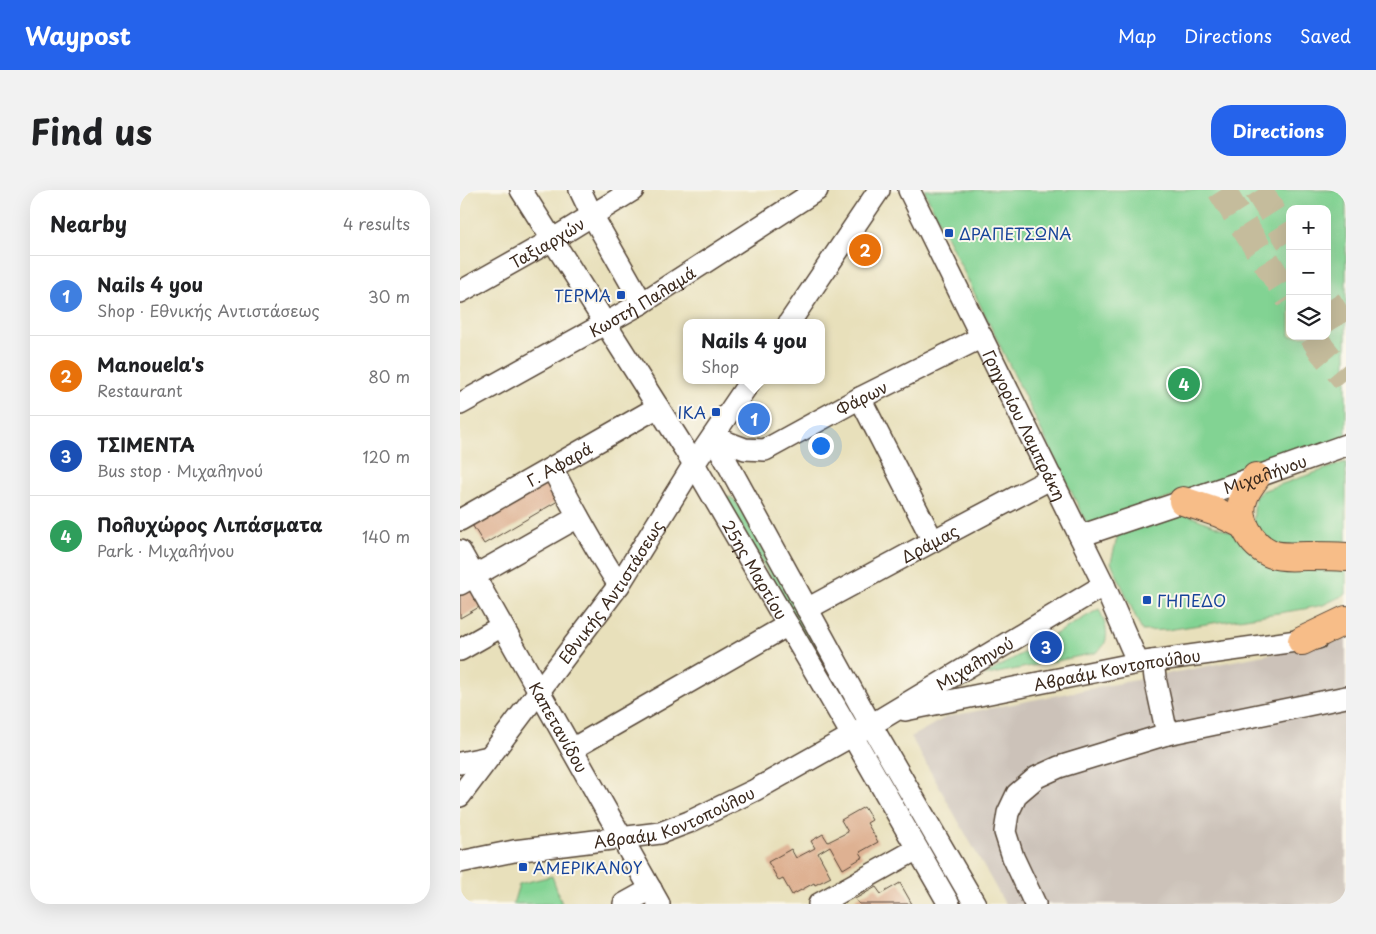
<!DOCTYPE html>
<meta charset="utf-8">
<style>
body{margin:0;font-family:"Playpen Sans",sans-serif;background:#f2f2f2;color:#202124}
.controls{position:absolute;right:15px;top:15px;display:grid;overflow:hidden;border-radius:10px;box-shadow:0 5px 20px #0002}
.controls button{width:45px;height:45px;display:grid;place-items:center;padding:0;border:0;border-bottom:1px solid #e0e0e0;background:#fff;color:#202124;font:25px sans-serif}
.you{position:absolute;left:360px;top:255px;width:18px;height:18px;margin:-12px;border:4px solid #fff;border-radius:50%;background:#1a73e8;box-shadow:0 0 0 8px #1a73e833}
.badge{display:grid;place-items:center;width:32px;height:32px;border-radius:50%;background:#2563eb;color:#fff;font-size:16px;font-weight:700}
.pin{position:absolute;translate:-50% -50%;border:2px solid #fff;box-shadow:0 1px 5px #0006}
.popup{position:absolute;left:223px;top:129px;width:142px;height:65px;box-sizing:border-box;display:grid;place-content:center;border-radius:10px;background:#fff;filter:drop-shadow(0 1px 4px #0005);font-size:16px;white-space:nowrap;color:#757577}
.popup b{font-size:19px;color:#202124}
.popup::after{content:'';position:absolute;left:50%;top:100%;margin-left:-10px;border:10px solid transparent;border-top-color:#fff}
.list{margin:0;padding:0;list-style:none}
h2{display:flex;justify-content:space-between;align-items:center;height:65px;margin:0;padding:0 20px;font-size:21px}
h2 small{font-size:16px;font-weight:400;color:#757577}
.list li{display:grid;grid-template-columns:32px 1fr auto;gap:15px;align-items:center;box-sizing:border-box;height:80px;padding:0 20px;border-top:1px solid #e0e0e0}
.list b{display:block;font-size:19px;white-space:nowrap}
.list p{margin:0;font-size:16px;white-space:nowrap;color:#757577}
.list em{font-size:16px;font-style:normal;color:#757577}
.icon{flex:none;width:28px;height:28px;fill:none;stroke:currentColor;stroke-width:2;stroke-linecap:round;stroke-linejoin:round}
.map{position:relative;flex:none;width:886px;height:714px;overflow:hidden;border-radius:20px}
header{display:flex;align-items:center;gap:30px;box-sizing:border-box;height:70px;padding:0 25px;background:#2563eb;color:#fff}
header strong{font-size:24px}
nav{display:flex;gap:28px;margin-inline-start:auto;font-size:18px}
.intro{display:flex;align-items:center;justify-content:space-between;box-sizing:border-box;height:120px;padding:0 30px}
h1{margin:0;font-size:35px}
.button{padding:12px 22px;border-radius:20px;background:#2563eb;color:#fff;font-size:18px;font-weight:700}
main{display:flex;gap:30px;padding:0 30px}
aside{flex:1;background:#fff;border-radius:20px;box-shadow:0 5px 20px #0002}
.map>svg:first-child{display:block}
</style>
<header>
<strong>Waypost</strong>
<nav><a>Map</a><a>Directions</a><a>Saved</a></nav>
</header>
<div class="intro"><h1>Find us</h1><a class="button">Directions</a></div>
<main>
<aside>
<h2>Nearby<small>4 results</small></h2>
<ul class="list">
<li><span class="badge" style="background:#3f7fe0">1</span><div><b>Nails 4 you</b><p>Shop · Εθνικής Αντιστάσεως</p></div><em>30 m</em></li>
<li><span class="badge" style="background:#e8710a">2</span><div><b>Manouela's</b><p>Restaurant</p></div><em>80 m</em></li>
<li><span class="badge" style="background:#1a4fb4">3</span><div><b>ΤΣΙΜΕΝΤΑ</b><p>Bus stop · Μιχαληνού</p></div><em>120 m</em></li>
<li><span class="badge" style="background:#2e9e5b">4</span><div><b>Πολυχώρος Λιπάσματα</b><p>Park · Μιχαλήνου</p></div><em>140 m</em></li>
</ul>
</aside>
<div class="map">
<svg width="886" height="714" viewBox="0 0 886 714">
<rect width="100%" height="100%" fill="#fbf7ec"/>
<filter id="ink" filterUnits="userSpaceOnUse"><feTurbulence type="fractalNoise" baseFrequency=".02" numOctaves="2"/><feDisplacementMap in="SourceGraphic" scale="10" xChannelSelector="R" yChannelSelector="G"/><feConvolveMatrix kernelMatrix="1 2 1 2 8 2 1 2 1" color-interpolation-filters="sRGB"/></filter>
<filter id="wash" filterUnits="userSpaceOnUse"><feTurbulence type="fractalNoise" baseFrequency=".0096" numOctaves="4" result="noise"/><feDisplacementMap in="SourceGraphic" scale="20" xChannelSelector="R" yChannelSelector="G"/><feGaussianBlur stdDeviation="1.12" result="paint"/><feColorMatrix in="noise" values="0 0 0 0 0 0 0 0 0 0 0 0 0 0 0 0 0 1.4 0 .05"/><feComposite in="paint" operator="in"/></filter>
<g filter="url(#wash)">
<rect width="100%" height="100%" fill="#e8e0bb"/>
<!-- industrial -->
<polygon fill="#ccc2b9" points="886,449 886,714 545,714 451,547 486,527"/>
<!-- green -->
<g fill="#82d393" stroke="#5e7e58" fill-rule="evenodd">
<path d="M 464,0 L 886,0 L 886,247 L 628,336 ZM 830,19 L 867,19 L 867,146 L 830,146 Z"/>
<polygon points="886,272 886,360 824,361 793,336 795,307 802,301"/>
<polygon points="270,307 275,310 396,520 395,524 392,528 265,308"/>
<polygon points="715,320 783,347 886,371 886,404 863,415 844,419 707,440 682,441 651,372 659,340"/>
<path d="M 639,419 C 644,430 650,443 644,455 C 642,458 638,461 635,463 L 523,486 Z"/>
<polygon points="92,686 102,714 53,714 59,694"/>
</g>
<g id="blocks">
<!-- building -->
<g fill="#deb192">
<polygon points="90,286 103,308 24,354 11,333"/>
<polygon points="14,388 28,412 0,428 0,397"/>
<polygon points="404,617 412,630 407,633 418,652 400,662 403,667 383,679 370,656 358,663 371,687 355,695 354,693 332,705 323,689 319,691 308,672 331,659 336,668 355,658 351,651 363,644 368,652 388,642 381,630"/>
<polygon points="440,693 452,714 399,714 395,709 416,697 421,704"/>
</g>
</g>
</g>
<g filter="url(#ink)">
<use href="#blocks" fill-opacity="0" stroke="#554536" stroke-width="1"/>
<g fill="none" stroke-linecap="round" stroke-linejoin="round">
<!-- major-tunnel -->
<g stroke="#c5bc9c" stroke-width="28" stroke-dasharray="28 14" stroke-linecap="butt">
<polyline points="761,0 830,109"/>
<polyline points="798,0 830,51"/>
<polyline points="867,111 886,141"/>
<polyline points="853,146 862,160 886,189"/>
</g>
<!-- minor casing -->
<g stroke="#554536" stroke-width="24">
<g id="minor">
<path id="s1" d="M 61,0 L 234,274 L 392,545 L 489,714"/>
<polyline points="120,0 132,25 182,113"/>
<path id="s2" d="M 449,0 L 644,395 L 678,473"/>
<path id="s3" d="M 0,102 L 92,50 L 173,0"/>
<polyline points="329,133 419,0"/>
<polyline points="400,208 473,351"/>
<path id="s4" d="M 0,214 L 182,113 L 357,0"/>
<polyline points="253,247 411,535 515,714"/>
<path id="s5" d="M 253,247 L 285,259 L 305,260 L 400,208 L 522,147"/>
<path d="M 92,278 C 113,318 134,357 159,395"/>
<path id="s6" d="M 0,330 L 198,217"/>
<path id="s7" d="M 620,346 L 796,287 L 886,255"/>
<path id="s8" d="M 0,361 L 199,714"/>
<polyline points="0,394 118,327"/>
<path id="s9" d="M 347,419 L 473,351 L 592,288"/>
<polyline points="0,460 42,436"/>
<polyline points="693,471 695,488 707,544 886,507"/>
<path id="s10" d="M 445,520 L 678,473 L 858,448"/>
<polyline points="112,559 328,435"/>
<polyline points="0,573 29,567"/>
<path id="s11" d="M 0,606 L 159,395 L 234,274 L 291,190"/>
<path id="s12" d="M 0,672 L 54,661 L 200,643 L 229,632 L 295,600 L 411,535 L 644,395"/>
<polyline points="164,714 191,699"/>
<polyline points="359,714 457,659"/>
<polyline points="575,714 553,667 545,642 548,623 557,604 577,587 599,577 707,544"/>
</g>
</g>
<!-- major casing -->
<g stroke="#554536" stroke-width="30">
<g id="major">
<path d="M 796,287 C 792,293 786,300 784,307 C 775,328 791,356 812,364 C 823,368 835,366 847,366 C 860,366 873,366 886,367"/>
<polyline points="723,311 759,323 784,335"/>
<polyline points="842,451 886,430"/>
</g>
</g>
<!-- minor -->
<use href="#minor" stroke="#fff" stroke-width="21"/>
<!-- major -->
<use href="#major" stroke="#f7bd88" stroke-width="28"/>
</g>
</g>
<!-- markers -->
<g fill="#1a4fb4" stroke="#fbf7ec" stroke-width="2">
<rect x="484" y="38" width="10" height="10" rx="2.5"/>
<rect x="156" y="100" width="10" height="10" rx="2.5"/>
<rect x="251" y="217" width="10" height="10" rx="2.5"/>
<rect x="682" y="405" width="10" height="10" rx="2.5"/>
<rect x="58" y="672" width="10" height="10" rx="2.5"/>
</g>
<g text-anchor="middle" dominant-baseline="central" stroke-width="4" stroke-linejoin="round" paint-order="stroke">
<!-- transit labels -->
<g font-size="16" fill="#164399" stroke="#fbf7ec" text-anchor="start">
<text x="499" y="43">ΔΡΑΠΕΤΣΩΝΑ</text>
<text x="151" y="105" text-anchor="end">ΤΕΡΜΑ</text>
<text x="246" y="222" text-anchor="end">ΙΚΑ</text>
<text x="697" y="410">ΓΗΠΕΔΟ</text>
<text x="73" y="677">ΑΜΕΡΙΚΑΝΟΥ</text>
</g>
<!-- street labels -->
<g font-size="16" fill="#3b2a1e" stroke="#fbf7ec">
<text stroke="none"><textPath href="#s3" startOffset="100">Ταξιαρχών</textPath></text>
<text stroke="none"><textPath href="#s4" startOffset="209">Κωστή Παλαμά</textPath></text>
<text stroke="none"><textPath href="#s5" startOffset="164">Φάρων</textPath></text>
<text stroke="none"><textPath href="#s2" startOffset="262">Γρηγορίου Λαμπράκη</textPath></text>
<text stroke="none"><textPath href="#s6" startOffset="114">Γ. Αφαρά</textPath></text>
<text stroke="none"><textPath href="#s7" startOffset="195">Μιχαλήνου</textPath></text>
<text stroke="none"><textPath href="#s9" startOffset="139">Δράμας</textPath></text>
<text stroke="none"><textPath href="#s1" startOffset="446">25ης Μαρτίου</textPath></text>
<text stroke="none"><textPath href="#s11" startOffset="254">Εθνικής Αντιστάσεως</textPath></text>
<text stroke="none"><textPath href="#s12" startOffset="560">Μιχαληνού</textPath></text>
<text stroke="none"><textPath href="#s10" startOffset="216">Αβραάμ Κοντοπούλου</textPath></text>
<text stroke="none"><textPath href="#s8" startOffset="202">Καπετανίδου</textPath></text>
<text stroke="none"><textPath href="#s12" startOffset="220">Αβραάμ Κοντοπούλου</textPath></text>
</g>
</g>
</svg>
<div class="controls">
<button>+</button>
<button>−</button>
<button><svg class="icon" aria-label="layers" viewBox="0 0 24 24"><path d="M12 4l9 5-9 5-9-5zM3 14l9 5 9-5"/></svg></button>
</div>
<div class="you"></div>
<div class="pin badge" style="left:294px;top:229px;background:#3f7fe0">1</div>
<div class="popup"><b>Nails 4 you</b>Shop</div>
<div class="pin badge" style="left:405px;top:60px;background:#e8710a">2</div>
<div class="pin badge" style="left:586px;top:457px;background:#1a4fb4">3</div>
<div class="pin badge" style="left:724px;top:194px;background:#2e9e5b">4</div>
</div>
</main>
